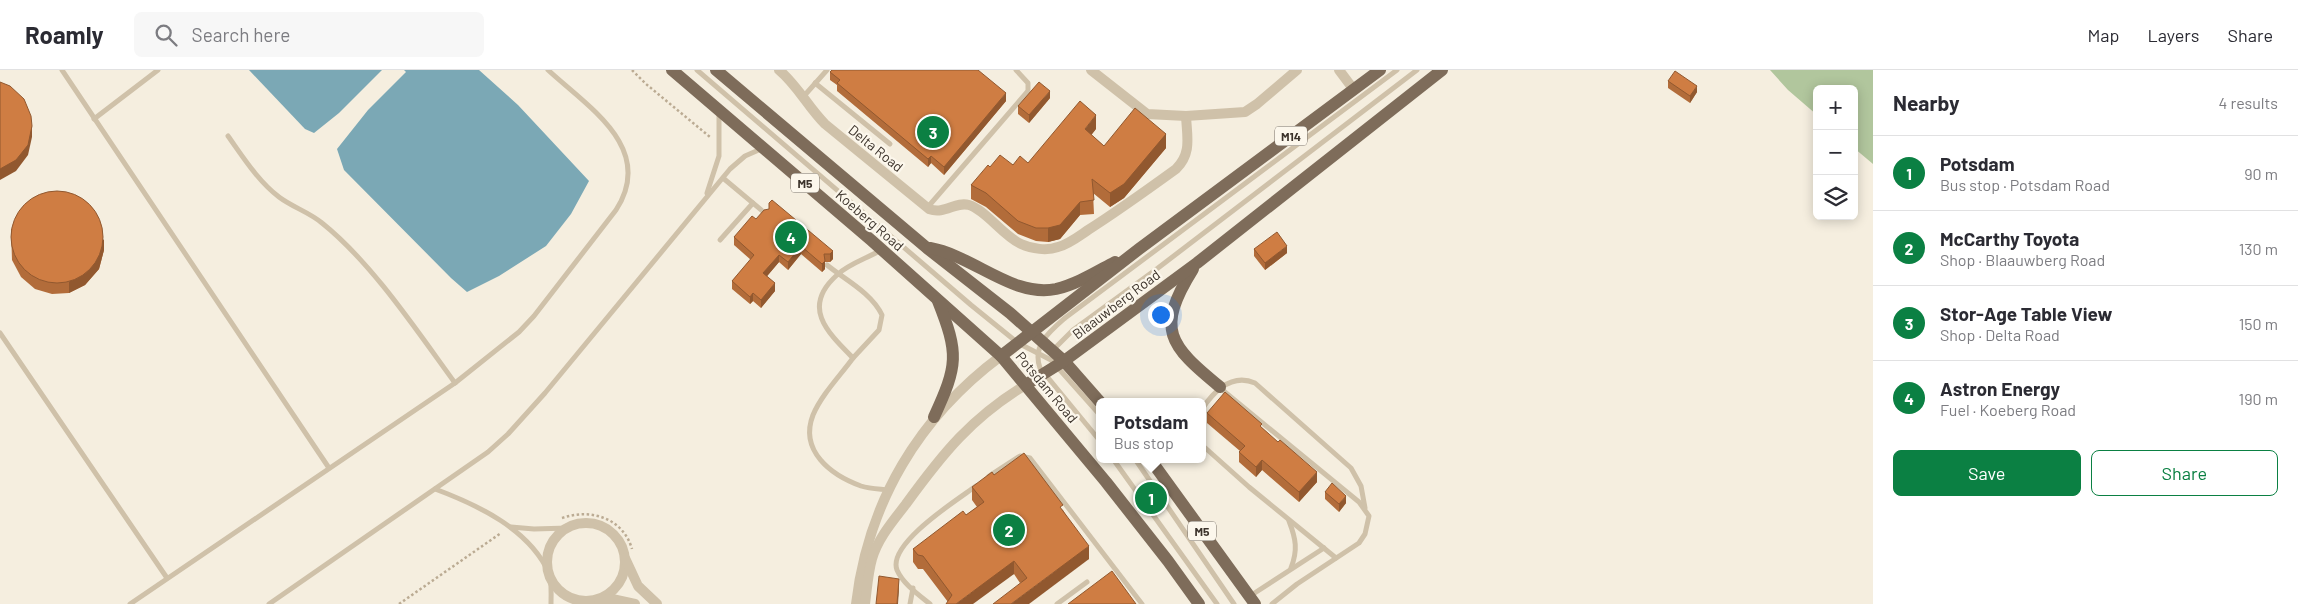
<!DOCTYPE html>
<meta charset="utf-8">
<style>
body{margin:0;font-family:Barlow,sans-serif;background:#f7f7f7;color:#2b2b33}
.controls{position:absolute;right:15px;top:15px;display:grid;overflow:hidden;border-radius:8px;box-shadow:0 2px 12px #0003}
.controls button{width:45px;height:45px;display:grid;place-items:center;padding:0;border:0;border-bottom:1px solid #e1e1e2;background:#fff;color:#2b2b33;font:25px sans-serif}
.you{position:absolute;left:1160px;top:244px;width:18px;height:18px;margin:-12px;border:4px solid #fff;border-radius:50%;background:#1a73e8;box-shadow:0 0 0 8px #1a73e833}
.badge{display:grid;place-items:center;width:32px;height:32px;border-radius:50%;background:#0b8043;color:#fff;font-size:16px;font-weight:700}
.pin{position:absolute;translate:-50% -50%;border:2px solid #fff;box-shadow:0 1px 5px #0006}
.popup{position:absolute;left:1096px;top:328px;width:110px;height:65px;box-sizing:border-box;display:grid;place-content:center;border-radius:8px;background:#fff;filter:drop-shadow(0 1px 4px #0005);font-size:16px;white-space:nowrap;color:#7c7c81}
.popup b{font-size:19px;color:#2b2b33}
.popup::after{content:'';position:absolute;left:50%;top:100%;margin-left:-10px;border:10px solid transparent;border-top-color:#fff}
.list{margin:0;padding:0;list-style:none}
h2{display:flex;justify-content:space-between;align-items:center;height:65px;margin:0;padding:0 20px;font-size:21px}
h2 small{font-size:16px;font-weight:400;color:#7c7c81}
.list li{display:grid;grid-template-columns:32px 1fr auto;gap:15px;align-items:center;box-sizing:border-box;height:75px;padding:0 20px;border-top:1px solid #e1e1e2}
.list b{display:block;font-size:19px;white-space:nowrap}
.list p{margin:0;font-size:16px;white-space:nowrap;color:#7c7c81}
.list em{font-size:16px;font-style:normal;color:#7c7c81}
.actions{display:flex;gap:10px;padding:15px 20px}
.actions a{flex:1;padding:11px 0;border:1px solid #0b8043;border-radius:8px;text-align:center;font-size:18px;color:#0b8043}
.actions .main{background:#0b8043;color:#fff}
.icon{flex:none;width:28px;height:28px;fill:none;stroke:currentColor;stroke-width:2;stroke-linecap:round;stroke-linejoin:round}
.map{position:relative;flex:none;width:1873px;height:534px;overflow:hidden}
header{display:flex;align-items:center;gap:30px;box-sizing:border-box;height:70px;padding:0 25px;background:#fff;border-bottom:1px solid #e1e1e2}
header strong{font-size:24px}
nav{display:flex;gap:28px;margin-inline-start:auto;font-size:18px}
.search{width:350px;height:45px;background:#f7f7f7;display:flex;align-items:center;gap:12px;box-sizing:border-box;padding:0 18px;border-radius:8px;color:#7c7c81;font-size:19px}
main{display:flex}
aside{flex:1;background:#fff}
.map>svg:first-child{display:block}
</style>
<header>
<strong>Roamly</strong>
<div class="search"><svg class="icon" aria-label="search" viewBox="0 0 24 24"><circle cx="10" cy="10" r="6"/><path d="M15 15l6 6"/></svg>Search here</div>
<nav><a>Map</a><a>Layers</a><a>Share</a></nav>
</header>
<main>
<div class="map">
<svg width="1873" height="534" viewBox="0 0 1873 534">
<rect width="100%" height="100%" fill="#f5eedf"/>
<!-- green -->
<polygon fill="#b1c69d" points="1770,0 1873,0 1873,94 1854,78 1854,19 1817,19 1817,45 1788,20"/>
<!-- water -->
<g fill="#7ba8b5">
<polygon points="249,0 382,0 339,43 314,63 305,59"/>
<polygon points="404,0 479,0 518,35 589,111 571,144 546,176 499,206 467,222 451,208 344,100 337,79 368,40 406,2"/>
</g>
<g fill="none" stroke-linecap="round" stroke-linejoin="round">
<!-- path -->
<g stroke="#bbab93" stroke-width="2.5" stroke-dasharray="2.5 2.5" stroke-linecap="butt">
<polyline points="632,0 646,14 710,67"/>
<path d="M 562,448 C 591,438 623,448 632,479"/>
<polyline points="399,534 501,463"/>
</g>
<!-- service -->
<g stroke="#cfc1a9" stroke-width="5">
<polyline points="62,0 329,398"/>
<polyline points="697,0 971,235 1018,273 1051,290 1100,345"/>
<polyline points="815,13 890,74"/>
<polyline points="804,26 827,0"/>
<polyline points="94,49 158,0"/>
<path d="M 228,66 C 243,87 258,111 279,127 C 292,137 309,142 322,153 C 372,193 417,261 455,313"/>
<polyline points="723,108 766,144"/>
<polyline points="707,123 719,86 719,44"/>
<polyline points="927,138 1028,21 1028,13 1016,0"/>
<polyline points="720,170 753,133"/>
<path d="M 827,195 C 844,209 872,223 882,245 L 879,260 L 853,288 C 827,262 801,237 837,205 C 848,194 868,188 881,180"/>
<polyline points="0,263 167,508"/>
<polyline points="1053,280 1073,260 1158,198 1417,0"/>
<path d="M 853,288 C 840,306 822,324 813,345 C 799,381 831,405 861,416 C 870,419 880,419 888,420"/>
<polyline points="1220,318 1359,432 1369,446 1365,464 1359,473 1297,514 1272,534"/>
<path d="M 1202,339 C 1214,321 1232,303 1255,313 L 1351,398 L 1361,416 L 1365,438"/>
<path d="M 1100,371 L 1040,298 C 1032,276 1049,262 1065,248 L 1397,0"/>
<polyline points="1202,375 1249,417 1336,488"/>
<polyline points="1113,389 1217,534"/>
<polyline points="1135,389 1234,534"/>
<polyline points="989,406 1020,386 1030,388 1142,534"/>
<path d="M 435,419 C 478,435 529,459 549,503 C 552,511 551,525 551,534"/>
<path d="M 1289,451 C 1296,469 1298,480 1291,498"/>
<polyline points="511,457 534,459 568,458"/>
<polyline points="1250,526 1324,478"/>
<path d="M 130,534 L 455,313 L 519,262 L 534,246 L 616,140 C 656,78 588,37 548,0"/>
<polyline points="269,534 488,382 508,364 545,323 730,99 745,86 761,79"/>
<polyline points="589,534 594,530"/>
<polyline points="910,534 913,518"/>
<path d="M 930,534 C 919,525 903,514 897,500 C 887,474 957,430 976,416"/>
<polyline points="1057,534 1087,512"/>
</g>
<!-- minor -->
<g stroke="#cfc1a9" stroke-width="10">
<path d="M 779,0 C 798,16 808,37 825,54 L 929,139 C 945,145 955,131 969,135 C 986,140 1003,166 1021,174 C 1032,179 1047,181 1058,177 C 1069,174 1079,166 1088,160 C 1118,141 1147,120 1176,99 C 1192,83 1187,67 1186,46"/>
<polyline points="1091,0 1147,44 1186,46 1245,42 1257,34 1297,0"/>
<polyline points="1339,0 1354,20"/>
<circle cx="586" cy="492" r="39"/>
<polyline points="625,488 638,516 657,534"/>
<polyline points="599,530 612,529 635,534"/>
<path d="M 856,534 C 868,432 919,347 1001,286"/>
<path d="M 865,534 C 867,519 868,503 872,489 C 878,468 893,451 906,434 C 943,383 972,347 1027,314"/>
</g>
<!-- primary -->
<g stroke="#7e6c5a" stroke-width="12">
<polyline points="672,0 871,170 1001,286 1106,412 1168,491 1199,534"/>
<polyline points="716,0 927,178 1010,243 1064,291 1100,332"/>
<path d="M 930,178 C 974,186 1013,228 1056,219 C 1077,214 1096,202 1115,192"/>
<path d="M 1193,199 C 1155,260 1169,275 1220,317"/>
<polyline points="1001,286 1139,179 1380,0"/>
<polyline points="1027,314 1064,291 1197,193 1442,0"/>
<path d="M 934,347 C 958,295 959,284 938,231"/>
<polyline points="1150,389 1255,534"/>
</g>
</g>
<!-- wall -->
<g fill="#b26c3a">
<polygon points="830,2 1006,31 944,105 931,93 928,97 837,21 837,15 830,10"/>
<polygon points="1668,11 1697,22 1690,33 1668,18"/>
<polygon points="1050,28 1029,53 1018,44 1018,36"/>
<polygon points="1096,59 1091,65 1104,76 1166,78 1124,128 1110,137 1093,123 1094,144 1080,145 1060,169 1048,172 1036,171 1018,164 986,137 971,129 971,115 990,97 1028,93"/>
<polygon points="756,149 833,181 833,189 830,192 825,192 825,199 822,202 801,184 788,200 779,192 767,206 775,221 761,238 753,231 750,234 732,219 732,211 751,190 734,175 734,167"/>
<polygon points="11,159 104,180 99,199 85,215 69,223 52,224 35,219 21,207 12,190"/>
<polygon points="1254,179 1287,183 1265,200 1254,186"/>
<polygon points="1207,343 1262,358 1317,412 1299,432 1262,400 1256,407 1239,392 1239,382 1240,381 1207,353"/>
<polygon points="994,405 1063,440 1089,489 1020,513 1014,504 948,532 923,499 918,499 913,492 913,479 966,445 977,437 972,430 972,417"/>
<polygon points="1325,422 1346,433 1339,442 1325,429"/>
</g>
<!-- shaded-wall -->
<g fill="#91582f">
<polygon points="1697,16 1697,22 1690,33 1690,26"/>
<polygon points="1050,21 1050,28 1029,53 1029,45"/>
<polygon points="1006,23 1006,31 944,105 944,97"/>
<polygon points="1096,45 1096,59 1085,73 1085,59"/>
<polygon points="32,56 32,67 28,85 16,101 0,110 0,99"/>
<polygon points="1166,64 1166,78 1124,128 1110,137 1110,123"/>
<polygon points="931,86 931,93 928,97 928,89"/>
<polygon points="1080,132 1080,145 1060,169 1048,172 1048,158"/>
<polygon points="104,169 104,180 99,199 85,215 69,223 69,212"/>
<polygon points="801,176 801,184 788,200 788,192"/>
<polygon points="1287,176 1287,183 1265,200 1265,193"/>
<polygon points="833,181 833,189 830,192 830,184"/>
<polygon points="779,185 779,192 763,211 763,203"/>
<polygon points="825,191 825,199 822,202 822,194"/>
<polygon points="775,213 775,221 761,238 761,230"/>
<polygon points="753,223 753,231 750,234 750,227"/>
<polygon points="1262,390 1262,400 1256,407 1256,397"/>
<polygon points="1317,402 1317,412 1299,432 1299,422"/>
<polygon points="1346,426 1346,433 1339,442 1339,434"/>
<polygon points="1089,476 1089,489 1029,534 1011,534"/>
<polygon points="1014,491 1014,504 973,534 956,534"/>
<polygon points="899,509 899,519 898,534 897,534"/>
</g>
<!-- building -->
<g fill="#cf7d43" stroke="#91582f">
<polygon points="832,0 978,0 1006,23 944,97 931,86 928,89 837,13 840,10 830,2"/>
<polygon points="1675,1 1697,16 1690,26 1668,11"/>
<polygon points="0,12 10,16 24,29 31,46 32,56 28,75 16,90 0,99"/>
<polygon points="1039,12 1050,21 1029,45 1018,36"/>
<polygon points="1080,31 1096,45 1085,59 1104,76 1135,38 1166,64 1124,114 1110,123 1092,109 1094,130 1080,132 1060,155 1048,158 1036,158 1018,151 986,123 971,115 988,95 990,97 1000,85 1013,95 1020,86 1028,93"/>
<circle cx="57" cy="167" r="46"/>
<polygon points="772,130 833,181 830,184 824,184 825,191 822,194 801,176 788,192 779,185 763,203 775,213 761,230 753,223 750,227 732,211 754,185 734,167 752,146 756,149 764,140 769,139 769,133"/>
<polygon points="1277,162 1287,176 1265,193 1254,179"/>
<polygon points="1225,322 1262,354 1260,356 1278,372 1280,370 1317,402 1299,422 1262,390 1256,397 1239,382 1245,376 1207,343"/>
<polygon points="1024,383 1063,435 1060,437 1089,476 1011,534 993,534 1027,508 1014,491 956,534 946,534 952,525 923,486 918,485 913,479 963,441 966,445 984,432 972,417 992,402 994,405"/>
<polygon points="1332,413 1346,426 1339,434 1325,422"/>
<polygon points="1112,501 1136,534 1068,534"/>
<polygon points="879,506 899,509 897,534 876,534"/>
</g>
<g text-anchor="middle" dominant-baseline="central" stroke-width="4.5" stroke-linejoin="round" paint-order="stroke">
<!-- shield labels -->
<g fill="#fcf7ec" stroke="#756d64" stroke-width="1">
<rect x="1275" y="56.5" width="32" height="19" rx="4"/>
<rect x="791" y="103.5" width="28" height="19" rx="4"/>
<rect x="1188" y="451.5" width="28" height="19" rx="4"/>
</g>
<g font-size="12" font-weight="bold" fill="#3b322a">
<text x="1291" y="66">M14</text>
<text x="805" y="113">M5</text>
<text x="1202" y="461">M5</text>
</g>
<!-- street labels -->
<g font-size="14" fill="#3b322a" stroke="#fcf7ec">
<text transform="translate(876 78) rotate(39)">Delta Road</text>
<text transform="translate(870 150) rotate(41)">Koeberg Road</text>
<text transform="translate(1116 234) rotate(-37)">Blaauwberg Road</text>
<text transform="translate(1047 317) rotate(50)">Potsdam Road</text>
</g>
</g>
</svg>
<div class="controls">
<button>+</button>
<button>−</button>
<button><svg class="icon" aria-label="layers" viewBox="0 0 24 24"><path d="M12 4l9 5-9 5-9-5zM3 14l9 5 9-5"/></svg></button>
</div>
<div class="you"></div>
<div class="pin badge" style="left:1151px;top:428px">1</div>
<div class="popup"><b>Potsdam</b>Bus stop</div>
<div class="pin badge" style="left:1009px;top:460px">2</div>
<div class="pin badge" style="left:933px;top:62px">3</div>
<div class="pin badge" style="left:791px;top:167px">4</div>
</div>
<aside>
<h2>Nearby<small>4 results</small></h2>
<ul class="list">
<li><span class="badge">1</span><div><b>Potsdam</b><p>Bus stop · Potsdam Road</p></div><em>90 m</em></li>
<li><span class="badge">2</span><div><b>McCarthy Toyota</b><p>Shop · Blaauwberg Road</p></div><em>130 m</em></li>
<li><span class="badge">3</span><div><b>Stor-Age Table View</b><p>Shop · Delta Road</p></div><em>150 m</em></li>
<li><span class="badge">4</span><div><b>Astron Energy</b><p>Fuel · Koeberg Road</p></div><em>190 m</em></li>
</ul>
<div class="actions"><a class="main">Save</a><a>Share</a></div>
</aside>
</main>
